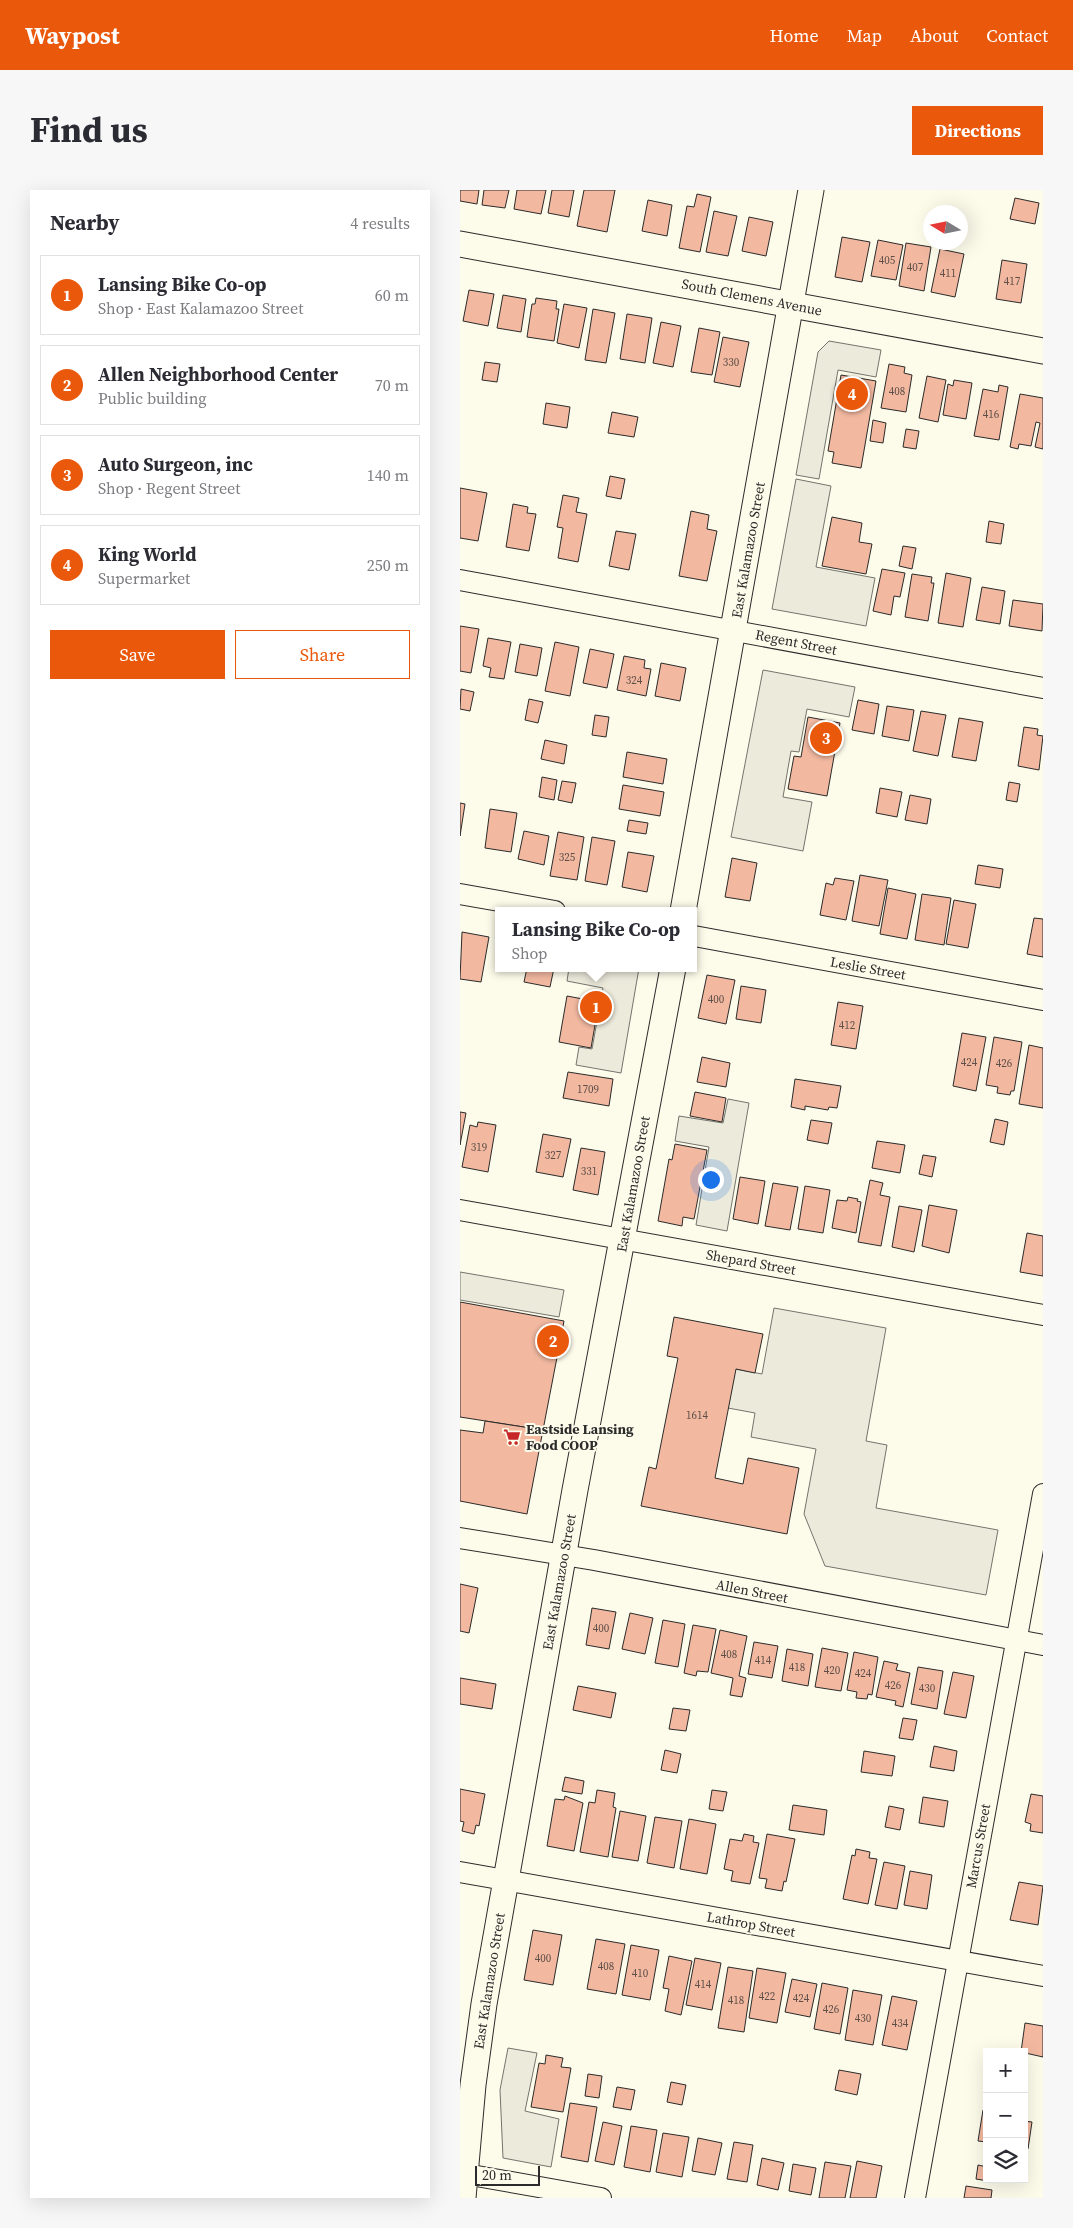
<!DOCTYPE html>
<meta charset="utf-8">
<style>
body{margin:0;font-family:"Source Serif 4",serif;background:#f7f7f7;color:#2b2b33}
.controls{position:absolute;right:15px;bottom:15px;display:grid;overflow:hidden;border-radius:0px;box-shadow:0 5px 20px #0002}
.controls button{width:45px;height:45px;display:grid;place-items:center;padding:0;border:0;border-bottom:1px solid #e1e1e2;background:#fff;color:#2b2b33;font:25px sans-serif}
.compass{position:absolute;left:463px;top:15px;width:45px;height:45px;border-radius:50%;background:#fff;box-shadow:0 5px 20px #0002;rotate:280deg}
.scale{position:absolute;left:15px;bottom:12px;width:65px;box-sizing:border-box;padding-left:5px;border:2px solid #2b2b2b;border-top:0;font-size:14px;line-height:18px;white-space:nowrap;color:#2b2b2b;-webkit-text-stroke:4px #fdfbea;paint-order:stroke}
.you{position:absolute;left:250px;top:989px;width:18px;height:18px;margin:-12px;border:4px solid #fff;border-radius:50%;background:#1a73e8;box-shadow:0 0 0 8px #1a73e833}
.badge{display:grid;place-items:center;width:32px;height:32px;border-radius:50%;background:#ea580c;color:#fff;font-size:16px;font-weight:700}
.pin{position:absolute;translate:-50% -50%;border:2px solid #fff;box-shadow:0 1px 5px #0006}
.popup{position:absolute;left:35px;top:717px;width:202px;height:65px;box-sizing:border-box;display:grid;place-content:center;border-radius:0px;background:#fff;filter:drop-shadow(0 1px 4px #0005);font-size:16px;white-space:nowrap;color:#7c7c81}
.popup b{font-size:19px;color:#2b2b33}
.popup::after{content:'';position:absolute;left:50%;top:100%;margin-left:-10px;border:10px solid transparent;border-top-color:#fff}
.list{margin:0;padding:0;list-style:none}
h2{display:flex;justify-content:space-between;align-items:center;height:65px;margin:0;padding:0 20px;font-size:21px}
h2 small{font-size:16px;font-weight:400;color:#7c7c81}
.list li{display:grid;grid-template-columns:32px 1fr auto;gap:15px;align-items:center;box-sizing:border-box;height:80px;margin:0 10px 10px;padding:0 10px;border:1px solid #e1e1e2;border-radius:0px}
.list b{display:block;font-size:19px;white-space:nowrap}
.list p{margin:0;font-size:16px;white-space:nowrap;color:#7c7c81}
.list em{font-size:16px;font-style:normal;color:#7c7c81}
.actions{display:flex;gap:10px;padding:15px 20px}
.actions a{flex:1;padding:11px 0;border:1px solid #ea580c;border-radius:0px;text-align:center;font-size:18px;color:#ea580c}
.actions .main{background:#ea580c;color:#fff}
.icon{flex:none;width:28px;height:28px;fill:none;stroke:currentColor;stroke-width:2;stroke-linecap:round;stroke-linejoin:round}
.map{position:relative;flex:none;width:583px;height:2008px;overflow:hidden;border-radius:0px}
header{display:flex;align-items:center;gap:30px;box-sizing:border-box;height:70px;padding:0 25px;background:#ea580c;color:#fff}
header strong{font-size:24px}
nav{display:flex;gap:28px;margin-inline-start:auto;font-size:18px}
.intro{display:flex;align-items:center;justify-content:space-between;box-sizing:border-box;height:120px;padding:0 30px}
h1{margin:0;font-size:35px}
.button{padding:12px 22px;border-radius:0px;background:#ea580c;color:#fff;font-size:18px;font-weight:700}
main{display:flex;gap:30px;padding:0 30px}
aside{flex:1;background:#fff;border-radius:0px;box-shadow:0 5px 20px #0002}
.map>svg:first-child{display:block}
</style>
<header>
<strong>Waypost</strong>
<nav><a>Home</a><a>Map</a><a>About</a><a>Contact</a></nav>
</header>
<div class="intro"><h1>Find us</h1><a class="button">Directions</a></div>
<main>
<aside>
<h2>Nearby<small>4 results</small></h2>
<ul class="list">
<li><span class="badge">1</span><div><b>Lansing Bike Co-op</b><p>Shop · East Kalamazoo Street</p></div><em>60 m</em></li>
<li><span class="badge">2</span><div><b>Allen Neighborhood Center</b><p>Public building</p></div><em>70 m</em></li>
<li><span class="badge">3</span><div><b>Auto Surgeon, inc</b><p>Shop · Regent Street</p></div><em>140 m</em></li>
<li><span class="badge">4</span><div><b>King World</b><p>Supermarket</p></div><em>250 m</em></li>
</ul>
<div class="actions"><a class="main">Save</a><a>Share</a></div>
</aside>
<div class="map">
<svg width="583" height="2008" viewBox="0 0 583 2008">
<rect width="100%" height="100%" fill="#fdfbea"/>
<!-- parking -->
<g fill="#eceadb" stroke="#74746e">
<polygon points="369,151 421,160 416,187 378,180 359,289 336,285 358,162"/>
<polygon points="336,289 371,296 356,377 415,388 406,436 312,419"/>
<polygon points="303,480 395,497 389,527 347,519 339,562 331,561 323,607 352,612 343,661 271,647"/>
<polygon points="109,778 179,778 161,883 116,875 119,857 132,859 143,798 107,791"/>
<polygon points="268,909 289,913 267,1041 236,1035 249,957 215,951 219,926 263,933"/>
<polygon points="0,1082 104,1100 99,1127 0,1110"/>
<polygon points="314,1118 426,1138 406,1251 427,1255 416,1318 538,1340 526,1405 365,1376 344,1324 356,1259 291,1247 295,1223 268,1218 275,1179 302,1184"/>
<polygon points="48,1858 77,1863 65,1921 99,1929 91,1977 43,1968 40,1900"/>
</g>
<!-- building -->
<g fill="#f2b8a0" stroke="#2b2b2b">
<polygon points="0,0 19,0 17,14 0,11"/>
<polygon points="24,0 49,0 45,18 22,15"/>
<polygon points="57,0 86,0 81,24 54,19"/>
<polygon points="92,0 114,0 109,27 88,23"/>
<polygon points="124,0 155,0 147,42 117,36"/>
<polygon points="237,4 251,7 240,62 219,58 227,16 234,17"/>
<polygon points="555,8 579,13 575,34 550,29"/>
<polygon points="188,10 212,15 207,46 182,41"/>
<polygon points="254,21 277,26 268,66 246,62"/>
<polygon points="289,27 313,32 306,66 282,61"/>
<polygon points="382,47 410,52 402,92 375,87"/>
<polygon points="418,50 443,55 436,90 411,86"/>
<polygon points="446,53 471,57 464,101 439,96"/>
<polygon points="480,59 504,64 495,107 471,102"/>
<polygon points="542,70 567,74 561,113 536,109"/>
<polygon points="9,100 34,104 28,136 3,131"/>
<polygon points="43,105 66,109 61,142 37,138"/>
<polygon points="76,108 97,111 96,119 99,119 94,151 67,147 72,114 75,114"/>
<polygon points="104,114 127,118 119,158 97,153"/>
<polygon points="133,119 155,123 146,173 125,170"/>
<polygon points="167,124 192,128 185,173 160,169"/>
<polygon points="201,132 221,136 213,177 193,173"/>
<polygon points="239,138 260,142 252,185 231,182"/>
<polygon points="263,147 289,152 280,197 254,192"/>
<polygon points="25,172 40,174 37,192 22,190"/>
<polygon points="429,174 445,177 444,183 452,185 446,222 421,218"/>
<polygon points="381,185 416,191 401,278 372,273 374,262 368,261"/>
<polygon points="467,186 486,190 478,232 459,228"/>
<polygon points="494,190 512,193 506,229 483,225 488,194 493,196"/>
<polygon points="539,195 548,197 539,250 514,246 523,199 538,202"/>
<polygon points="560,204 583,208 583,259 575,257 580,233 576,232 571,256 559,254 558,259 550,257"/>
<polygon points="86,213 110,217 107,238 83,234"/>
<polygon points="152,222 178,227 174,247 148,243"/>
<polygon points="413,230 426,233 423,253 410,251"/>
<polygon points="446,239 459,241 456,259 443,257"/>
<polygon points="150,286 165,289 161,309 146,306"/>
<polygon points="0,298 27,303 18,351 0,348"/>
<polygon points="103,305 119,308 116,322 127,324 118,372 98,368 103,338 97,337"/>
<polygon points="53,314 68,317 67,323 76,324 69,361 46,357"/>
<polygon points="231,321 249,325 247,339 257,341 247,391 219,386"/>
<polygon points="372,327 402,333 399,352 412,354 406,384 362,376"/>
<polygon points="529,331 544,334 541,354 526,352"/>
<polygon points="156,341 176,344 169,380 149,376"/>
<polygon points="443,356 456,358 452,379 439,376"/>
<polygon points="422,379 445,383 440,407 434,406 431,425 413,421"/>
<polygon points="486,383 511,388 503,437 478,433"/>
<polygon points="452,384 472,387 471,393 474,393 468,431 445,427"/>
<polygon points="522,397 545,401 540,434 516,430"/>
<polygon points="553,410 583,414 582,441 549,436"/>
<polygon points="0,436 19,439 11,483 0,481"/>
<polygon points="28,448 51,452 44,489 29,487 31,478 23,476"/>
<polygon points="95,452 119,457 110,506 85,501"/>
<polygon points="60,454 82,458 77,486 55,482"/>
<polygon points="130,459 154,464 147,498 123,493"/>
<polygon points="164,466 185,470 184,478 191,479 186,506 157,500"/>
<polygon points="201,473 226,478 220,511 195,506"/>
<polygon points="1,499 14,502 10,521 0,519"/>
<polygon points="69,509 83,512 78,533 65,530"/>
<polygon points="398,510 419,514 414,544 392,540"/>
<polygon points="427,516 454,520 449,551 422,546"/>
<polygon points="461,521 486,525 478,566 453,561"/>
<polygon points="135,525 149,527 146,547 132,545"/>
<polygon points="348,527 380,533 367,606 328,599 334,566 341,567"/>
<polygon points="499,528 523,532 516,571 492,567"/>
<polygon points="564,537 578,539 577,545 583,546 579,580 558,576"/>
<polygon points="85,550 107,555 104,574 81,569"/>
<polygon points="167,562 207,569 203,594 163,587"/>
<polygon points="82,587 97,590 94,610 79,607"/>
<polygon points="102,591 116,593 112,613 98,610"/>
<polygon points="549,592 560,594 557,612 546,610"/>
<polygon points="163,595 204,602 200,626 159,619"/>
<polygon points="420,598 442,602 437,627 416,623"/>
<polygon points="450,605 471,609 467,634 445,630"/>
<polygon points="0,613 5,614 0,646"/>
<polygon points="30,619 57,623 51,662 25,658"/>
<polygon points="169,630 188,633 186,644 167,641"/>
<polygon points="64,641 89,646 84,675 58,669"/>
<polygon points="98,642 124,647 117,690 90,686"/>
<polygon points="132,647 155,651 147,695 125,691"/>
<polygon points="168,662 194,666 187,702 162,697"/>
<polygon points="272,668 297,673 290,711 265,707"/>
<polygon points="518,675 543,679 540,698 515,694"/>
<polygon points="400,685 428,690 419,736 392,731"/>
<polygon points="375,688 394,691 386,730 360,725 366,693 373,695"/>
<polygon points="428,698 456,704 447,749 420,744"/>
<polygon points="462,704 491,708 484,755 455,750"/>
<polygon points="494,710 516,714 508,758 486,754"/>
<polygon points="574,728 583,729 583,767 567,764"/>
<polygon points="2,742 29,747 21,792 0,789"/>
<polygon points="67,778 94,778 90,797 64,792"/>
<polygon points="247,785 275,790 266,834 238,828"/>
<polygon points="281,796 306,800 301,833 276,829"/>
<polygon points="107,806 139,812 131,858 99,852"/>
<polygon points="378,812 403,816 396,859 371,855"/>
<polygon points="502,843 526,847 516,901 493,896"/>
<polygon points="534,847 562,852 554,901 551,901 550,905 537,903 538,897 526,895"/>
<polygon points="569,855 583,858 583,918 559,914"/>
<polygon points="242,867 270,873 266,897 237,892"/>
<polygon points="108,882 153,889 149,916 103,908"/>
<polygon points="335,889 381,896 377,918 369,917 368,920 345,916 345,920 331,917"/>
<polygon points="235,902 266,908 262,932 230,926"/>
<polygon points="0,922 6,923 0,955"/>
<polygon points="535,929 548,932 544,955 530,952"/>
<polygon points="351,930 372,933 368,954 347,950"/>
<polygon points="18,932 36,935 28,982 2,977 10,935 17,937"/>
<polygon points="83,944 111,949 103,987 76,982"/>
<polygon points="417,951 445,955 440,983 412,978"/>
<polygon points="215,954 247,960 234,1029 223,1027 222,1036 198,1031 209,969 212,970"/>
<polygon points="121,958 145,962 138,1005 113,1000"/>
<polygon points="463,965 476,967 472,987 459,984"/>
<polygon points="280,987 305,991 298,1034 273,1029"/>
<polygon points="410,990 423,993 420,1005 430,1007 421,1056 398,1052"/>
<polygon points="313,993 338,997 330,1040 305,1036"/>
<polygon points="345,996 370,1000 363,1043 338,1039"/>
<polygon points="388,1007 398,1009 397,1011 401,1012 396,1043 372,1038 377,1010 387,1011"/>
<polygon points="469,1015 497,1020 489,1063 462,1056"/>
<polygon points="439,1016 462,1020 454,1062 432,1057"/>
<polygon points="567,1043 583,1046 583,1086 560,1082"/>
<polygon points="0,1112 104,1131 83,1240 0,1227"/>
<polygon points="214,1127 303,1144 295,1183 276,1179 255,1288 283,1294 288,1268 339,1278 327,1344 181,1316 189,1277 196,1279 218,1168 207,1166"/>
<polygon points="25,1231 83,1240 67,1324 0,1311 0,1240 23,1243"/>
<polygon points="0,1394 18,1398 9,1443 0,1441"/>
<polygon points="132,1418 156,1422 149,1459 126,1455"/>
<polygon points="170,1423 193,1428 185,1464 162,1459"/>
<polygon points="203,1430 225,1434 218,1477 195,1473"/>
<polygon points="233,1435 256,1439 248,1482 237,1481 236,1486 224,1483"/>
<polygon points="260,1440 287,1446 279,1486 286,1488 282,1507 270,1505 273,1488 251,1483"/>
<polygon points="294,1452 318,1456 312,1488 288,1484"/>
<polygon points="362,1458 388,1463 381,1501 355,1497"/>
<polygon points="327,1459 353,1464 348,1496 322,1491"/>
<polygon points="394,1462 418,1467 412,1505 408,1504 407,1509 396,1508 397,1502 387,1500"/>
<polygon points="424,1471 438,1474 436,1480 450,1483 443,1517 435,1515 436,1511 416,1507"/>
<polygon points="458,1477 483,1481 477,1519 451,1514"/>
<polygon points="493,1482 514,1486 506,1528 484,1524"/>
<polygon points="0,1488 36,1494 32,1519 0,1514"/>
<polygon points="118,1496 156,1503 151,1528 113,1520"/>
<polygon points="213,1518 230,1520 226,1541 209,1539"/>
<polygon points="443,1528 457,1530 453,1550 439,1548"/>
<polygon points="474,1556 497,1561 494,1581 470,1577"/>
<polygon points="205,1560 221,1564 217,1583 201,1580"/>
<polygon points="404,1561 435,1566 432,1586 401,1582"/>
<polygon points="105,1587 124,1591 122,1604 102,1601"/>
<polygon points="0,1599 25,1604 19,1636 16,1635 14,1644 2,1641 4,1632 0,1631"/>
<polygon points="137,1600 155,1603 153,1617 156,1618 148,1667 120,1662 129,1612 135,1613"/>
<polygon points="252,1600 267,1602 263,1621 249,1619"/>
<polygon points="571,1604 583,1606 583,1643 570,1641 571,1634 565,1632"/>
<polygon points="105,1606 123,1613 114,1661 87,1656 95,1609 104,1610"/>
<polygon points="463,1607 488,1611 484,1637 459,1633"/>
<polygon points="333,1615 367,1620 364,1645 329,1640"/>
<polygon points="429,1616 444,1619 440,1640 425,1637"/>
<polygon points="160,1621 186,1626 178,1671 152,1667"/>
<polygon points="195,1627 222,1631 214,1678 187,1673"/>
<polygon points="229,1629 256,1634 247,1684 220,1679"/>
<polygon points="284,1644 294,1646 293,1652 299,1653 290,1694 271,1691 273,1681 264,1679 270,1649 282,1651"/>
<polygon points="307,1644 335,1649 326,1692 324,1691 322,1701 305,1698 307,1689 299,1688"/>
<polygon points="396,1659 410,1662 409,1668 417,1669 408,1714 383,1709 392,1665 395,1666"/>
<polygon points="424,1672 445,1676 437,1719 415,1715"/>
<polygon points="450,1681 472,1685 467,1719 444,1715"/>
<polygon points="559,1692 583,1696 578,1735 550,1730"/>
<polygon points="73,1740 102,1745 93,1795 64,1790"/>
<polygon points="136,1749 165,1754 156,1804 127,1799"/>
<polygon points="171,1755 199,1760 190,1810 162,1805"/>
<polygon points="209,1766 232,1771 221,1825 205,1821 209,1799 203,1798"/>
<polygon points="235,1768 261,1773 252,1820 226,1815"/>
<polygon points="268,1777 293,1781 284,1842 258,1838"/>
<polygon points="297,1778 326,1783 317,1833 289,1828"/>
<polygon points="332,1789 357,1794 350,1827 325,1822"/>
<polygon points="362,1793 388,1798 380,1844 354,1839"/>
<polygon points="393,1800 422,1805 413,1855 385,1850"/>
<polygon points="432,1806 457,1811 447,1860 422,1855"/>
<polygon points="565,1833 583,1836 583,1867 561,1862"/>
<polygon points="86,1865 103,1868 101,1877 111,1878 103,1922 71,1917 79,1873 85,1874"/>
<polygon points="379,1880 401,1884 397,1905 375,1900"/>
<polygon points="128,1884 142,1886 139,1908 125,1906"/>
<polygon points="211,1892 226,1895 222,1915 207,1912"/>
<polygon points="157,1897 175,1900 171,1920 153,1917"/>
<polygon points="110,1913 137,1917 128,1972 101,1967"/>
<polygon points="523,1920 527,1921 527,1952 518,1951"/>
<polygon points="564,1931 572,1932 568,1959 564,1958"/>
<polygon points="143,1932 162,1936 154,1975 135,1971"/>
<polygon points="171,1936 197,1940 190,1982 164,1977"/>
<polygon points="203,1943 229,1947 222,1987 196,1982"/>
<polygon points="238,1948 262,1953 255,1985 232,1981"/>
<polygon points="274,1952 293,1955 287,1992 267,1989"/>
<polygon points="302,1968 324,1973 318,2000 297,1995"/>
<polygon points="397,1971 422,1976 416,2008 390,2008"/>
<polygon points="365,1972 391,1976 385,2008 359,2008"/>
<polygon points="333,1974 356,1978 351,2005 329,2001"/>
<polygon points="518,1975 527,1977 527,1989 534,1989 534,1992 516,1989"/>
<polygon points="506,1996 532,2000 531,2008 504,2008"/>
</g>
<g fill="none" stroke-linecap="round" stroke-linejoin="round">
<!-- minor casing -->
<g stroke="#2b2b2b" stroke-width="22">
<g id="minor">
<polyline points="0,390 583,498"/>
<polyline points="0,704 95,721"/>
<polyline points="234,746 583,810"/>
<polyline points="0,1020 583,1125"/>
<polyline points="0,1348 134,1370 583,1455"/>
<polyline points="0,1682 583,1786"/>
<polyline points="0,1983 141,2008"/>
<polyline points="455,2008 583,1304"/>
</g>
</g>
<!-- tertiary casing -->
<g stroke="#2b2b2b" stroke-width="27">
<g id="tertiary">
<polyline points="0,54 583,161"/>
<polyline points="223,721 351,0"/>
<polyline points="3,2008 13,1895 24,1814 115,1300 213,778"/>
</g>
</g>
<!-- minor -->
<use href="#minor" stroke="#fdfbea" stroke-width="20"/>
<!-- tertiary -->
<use href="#tertiary" stroke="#fdfbea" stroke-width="25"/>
</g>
<!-- icons -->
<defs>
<g id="supermarket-bare" transform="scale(1.35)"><path d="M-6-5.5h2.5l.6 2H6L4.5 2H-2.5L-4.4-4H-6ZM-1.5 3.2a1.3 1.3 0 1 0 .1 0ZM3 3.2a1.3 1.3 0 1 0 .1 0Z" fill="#c62828" stroke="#fdfbea" stroke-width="2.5" paint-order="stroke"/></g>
</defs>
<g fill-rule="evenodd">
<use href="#supermarket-bare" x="52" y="1247"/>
</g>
<g text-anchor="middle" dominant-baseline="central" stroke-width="4" stroke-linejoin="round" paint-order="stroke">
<!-- number labels -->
<g font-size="11" fill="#5d4e48">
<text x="427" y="70">405</text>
<text x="455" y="77">407</text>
<text x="488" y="83">411</text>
<text x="552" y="91">417</text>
<text x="271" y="172">330</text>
<text x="437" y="201">408</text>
<text x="531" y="224">416</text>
<text x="174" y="490">324</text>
<text x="107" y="667">325</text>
<text x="256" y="809">400</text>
<text x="387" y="835">412</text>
<text x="509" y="872">424</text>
<text x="544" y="873">426</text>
<text x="128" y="899">1709</text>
<text x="19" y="957">319</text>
<text x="93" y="965">327</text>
<text x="129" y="981">331</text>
<text x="237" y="1225">1614</text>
<text x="141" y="1438">400</text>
<text x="269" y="1464">408</text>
<text x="303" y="1470">414</text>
<text x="337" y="1477">418</text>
<text x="372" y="1480">420</text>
<text x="403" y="1483">424</text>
<text x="433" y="1495">426</text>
<text x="467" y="1498">430</text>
<text x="83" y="1768">400</text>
<text x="146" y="1776">408</text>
<text x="180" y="1783">410</text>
<text x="243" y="1794">414</text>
<text x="307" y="1806">422</text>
<text x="341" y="1808">424</text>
<text x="276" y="1810">418</text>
<text x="371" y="1819">426</text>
<text x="403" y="1828">430</text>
<text x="440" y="1833">434</text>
</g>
<!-- street labels -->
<g font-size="14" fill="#2b2b2b" stroke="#fdfbea">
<text transform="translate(292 107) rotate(11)">South Clemens Avenue</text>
<text transform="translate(288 360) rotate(-80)">East Kalamazoo Street</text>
<text transform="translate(336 452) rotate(11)">Regent Street</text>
<text transform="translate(408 778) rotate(10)">Leslie Street</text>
<text transform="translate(173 994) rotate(-80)">East Kalamazoo Street</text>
<text transform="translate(291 1072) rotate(10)">Shepard Street</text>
<text transform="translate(99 1392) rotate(-80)">East Kalamazoo Street</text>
<text transform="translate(292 1401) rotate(11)">Allen Street</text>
<text transform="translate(518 1656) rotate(-80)">Marcus Street</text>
<text transform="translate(291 1734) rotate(10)">Lathrop Street</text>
<text transform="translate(29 1791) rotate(-81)">East Kalamazoo Street</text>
</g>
<!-- poi labels -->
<g font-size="14" font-weight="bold" fill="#2b2b2b" stroke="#fdfbea" text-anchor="start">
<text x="66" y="1239">Eastside Lansing<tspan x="66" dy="16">Food COOP</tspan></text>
</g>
</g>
</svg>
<div class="controls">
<button>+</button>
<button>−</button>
<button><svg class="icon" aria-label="layers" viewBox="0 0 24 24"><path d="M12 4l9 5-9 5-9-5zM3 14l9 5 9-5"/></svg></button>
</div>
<svg class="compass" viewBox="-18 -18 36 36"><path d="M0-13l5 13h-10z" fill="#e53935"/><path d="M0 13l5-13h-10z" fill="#7c7c81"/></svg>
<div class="scale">20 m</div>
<div class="you"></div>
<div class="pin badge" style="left:136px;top:817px">1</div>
<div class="popup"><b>Lansing Bike Co-op</b>Shop</div>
<div class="pin badge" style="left:93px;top:1151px">2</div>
<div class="pin badge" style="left:366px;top:548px">3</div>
<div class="pin badge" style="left:392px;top:204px">4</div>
</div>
</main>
